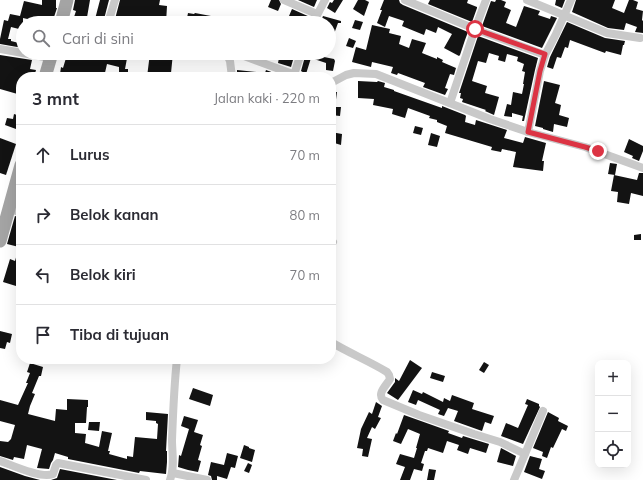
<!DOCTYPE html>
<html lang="id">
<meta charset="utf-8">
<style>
body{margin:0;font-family:Mulish,sans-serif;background:#f7f7f7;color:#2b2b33}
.controls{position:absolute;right:12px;bottom:12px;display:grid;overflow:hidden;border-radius:8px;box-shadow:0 4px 16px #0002}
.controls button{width:36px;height:36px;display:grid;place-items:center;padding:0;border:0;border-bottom:1px solid #e1e1e2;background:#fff;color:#2b2b33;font:20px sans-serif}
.stop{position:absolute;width:12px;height:12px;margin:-9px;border:3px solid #dc3444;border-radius:50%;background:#fff}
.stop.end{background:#dc3444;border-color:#fff;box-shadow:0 1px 4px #0008}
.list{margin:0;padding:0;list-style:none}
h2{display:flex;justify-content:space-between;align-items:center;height:52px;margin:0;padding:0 16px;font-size:17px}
h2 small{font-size:13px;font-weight:400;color:#7c7c81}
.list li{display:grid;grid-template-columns:26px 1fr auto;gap:12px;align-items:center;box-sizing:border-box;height:60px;padding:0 16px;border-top:1px solid #e1e1e2}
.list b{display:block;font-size:15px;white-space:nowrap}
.list em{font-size:13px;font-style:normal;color:#7c7c81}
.icon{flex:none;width:22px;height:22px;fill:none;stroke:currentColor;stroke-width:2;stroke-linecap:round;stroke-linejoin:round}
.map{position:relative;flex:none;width:643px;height:480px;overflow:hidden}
.search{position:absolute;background:#fff;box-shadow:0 4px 16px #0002;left:16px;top:16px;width:320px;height:44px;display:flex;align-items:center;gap:10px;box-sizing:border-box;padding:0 14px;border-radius:22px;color:#7c7c81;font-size:15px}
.panel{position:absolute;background:#fff;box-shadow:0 4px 16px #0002;left:16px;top:72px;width:320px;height:292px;border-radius:16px}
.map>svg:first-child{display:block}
</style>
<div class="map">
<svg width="643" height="480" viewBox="0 0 643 480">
<rect width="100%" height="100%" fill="#fff"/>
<!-- building -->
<g fill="#131313">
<polygon points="42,0 56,0 56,8 57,8 53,20 46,18 45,23 35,23 36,21 23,18 23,30 11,27 8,39 11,39 11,41 23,44 23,48 0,44 0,39 4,20 8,21 10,14 20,16 24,1 42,5"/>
<polygon points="75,0 90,0 86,23 73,20 76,11 73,10"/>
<polygon points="100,0 109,0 103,23 94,23"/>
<polygon points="120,0 160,0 159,5 167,6 166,23 153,23 153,22 146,21 146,23 114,23"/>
<polygon points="271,0 279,0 281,4 278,11 268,7"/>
<polygon points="298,0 317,0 314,7"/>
<polygon points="334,0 343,0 335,13 327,8 330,2 332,3"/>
<polygon points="358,0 365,0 369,2 364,16 353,9"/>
<polygon points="384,0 399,0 400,3 403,5 468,32 465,40 460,55 459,56 444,48 452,34 438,27 436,33 426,29 424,35 402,26 404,21 389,16 385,27 377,23 382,10 380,10"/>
<polygon points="430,0 468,0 467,3 477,7 477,8 472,22 428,4"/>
<polygon points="496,0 501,0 506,2 504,7 511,10 506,23 516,27 524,6 540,11 538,15 550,19 551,16 557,18 542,48 482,26 491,1 495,2"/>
<polygon points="556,0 565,0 562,8 555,5"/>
<polygon points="576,0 615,0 612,8 624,13 629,0 633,0 638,2 636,9 643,11 642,20 643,21 643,33 635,32 637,27 626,23 624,30 608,28 572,12"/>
<polygon points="292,9 310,17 307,23 300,23 297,22 298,20 289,16"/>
<polygon points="188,13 194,14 195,13 211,16 210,23 186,23"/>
<polygon points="323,16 341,21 341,23 338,23 330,45 329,45 329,23 320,23"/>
<polygon points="355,20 363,22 360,30 352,28"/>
<polygon points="567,22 605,38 625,41 624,45 623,45 621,55 606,51 605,53 570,40 568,48 565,47 561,58 557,57 553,69 547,67 550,57"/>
<polygon points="372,25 390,29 389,33 401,36 399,44 409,48 412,39 426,43 422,53 437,59 437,57 443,60 442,62 456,68 454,75 450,74 445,88 448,89 445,95 423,87 425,83 398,73 397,75 391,73 393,67 372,62 371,67 352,62 356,47 366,50"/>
<polygon points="478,36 538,58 535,70 524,121 522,121 523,116 512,113 512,117 504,116 507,104 511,105 513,92 522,94 524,84 523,84 525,72 522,71 524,64 517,61 518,57 507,54 505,62 498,60 499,56 489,53 486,63 478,61 472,81 487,86 485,93 499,97 494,115 485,111 486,110 462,102 463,99 460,98 461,93 459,93"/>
<polygon points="349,38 356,41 353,48 346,46"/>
<polygon points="68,53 107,53 106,57 120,60 122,53 128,53 125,69 128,69 128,75 119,74 119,67 107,64 104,77 60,77 61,74 60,74 61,67 63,68 66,58 67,58"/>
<polygon points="150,53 173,53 171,73 159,72 159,74 156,74 155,77 147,77"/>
<polygon points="268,53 295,53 291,67 278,63 279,58 268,55"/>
<polygon points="306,53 326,53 324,57 334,59 335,61 333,71 326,70 326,63 311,58 306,74 301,71"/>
<polygon points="0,55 32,60 30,69 36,70 34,77 21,77 21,95 0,89"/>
<polygon points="237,70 265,73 266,70 285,77 237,77"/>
<polygon points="358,81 377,82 378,81 385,83 384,87 394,90 394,91 442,108 442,106 465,115 466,116 465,122 475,125 476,120 507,130 504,138 523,143 525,137 546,143 542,161 544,161 543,171 513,167 516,152 502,149 501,152 491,150 492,147 445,133 447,126 437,122 437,120 429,118 430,116 408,108 405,118 392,114 393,109 373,105 374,99 358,98"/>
<polygon points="544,81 560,85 555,103 561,105 559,115 569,118 567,127 554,124 553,132 543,129 543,128 535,126"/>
<polygon points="331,92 337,92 335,107 341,107 340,116 331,115"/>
<polygon points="14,114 20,116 16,129 5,125 7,118 13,119"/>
<polygon points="415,126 423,128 421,135 413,133"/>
<polygon points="331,132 342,134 341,145 331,142"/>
<polygon points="431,133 440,136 437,147 428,145"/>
<polygon points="0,138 16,144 6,175 0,173"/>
<polygon points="629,139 643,146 643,151 639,161 632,158 633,156 624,152"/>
<polygon points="610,163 617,164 615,175 608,174"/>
<polygon points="639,173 643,173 643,196 631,193 629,204 617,202 618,192 611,191 614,175 637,180"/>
<polygon points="15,216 21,218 21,267 16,286 3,282 10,259 15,261 19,247 7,244"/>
<polygon points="641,234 641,240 634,240 634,235"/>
<polygon points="0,331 12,334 10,343 7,342 5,349 0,348"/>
<polygon points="410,360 422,368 398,400 387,393 395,382 395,378 399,381"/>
<polygon points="484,362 489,365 484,373 479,370"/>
<polygon points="30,363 43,367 41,376 39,376 32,393 35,394 30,406 28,414 55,421 56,409 67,410 67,399 88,400 88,407 87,407 86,423 75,423 75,433 86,434 85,443 99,447 102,431 112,433 108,451 110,451 109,454 127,459 127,456 133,457 135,437 157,439 158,424 156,423 156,421 146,420 146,412 168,414 166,451 167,451 167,462 166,474 140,471 139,473 68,459 68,457 55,453 53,460 51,463 49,469 37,468 42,449 27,445 24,459 14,457 13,460 0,456 0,441 8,442 11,439 15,425 0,421 0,400 18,405 28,383 26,383 30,373 27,372"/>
<polygon points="432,372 445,376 443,382 430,378"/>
<polygon points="193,388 213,395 210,406 189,399"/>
<polygon points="413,390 422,394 423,392 443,402 444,398 450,401 452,395 474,403 472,409 494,416 491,424 485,422 482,431 454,421 458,411 448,408 444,416 438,414 440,410 418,400 416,405 408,402"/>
<polygon points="527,399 539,404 539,406 540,407 523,444 501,436 506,423 518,428 528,405 525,404"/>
<polygon points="376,402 382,406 378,417 381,418 375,429 372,427 367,438 372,439 368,457 362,456 363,449 357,448 361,429 369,412 372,414"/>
<polygon points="548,412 559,418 558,421 568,426 566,431 562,429 553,448 551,447 547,458 542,456 543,452 533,448"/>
<polygon points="404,415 449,431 448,433 462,438 463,436 489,444 486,453 470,448 468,454 457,450 459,445 447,441 443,453 428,448 427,451 425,451 421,463 424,464 422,471 414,469 410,480 400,480 405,467 396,464 400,454 414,458 417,448 416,448 420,434 408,429 401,444 393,441 396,433 397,434"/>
<polygon points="184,416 198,420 194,432 203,435 200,445 202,446 198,460 201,461 198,472 188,470 178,467 179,455 181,456 189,429 181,426"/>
<polygon points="89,422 100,422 99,431 88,430"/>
<polygon points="244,445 249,447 249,448 255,450 252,462 240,458"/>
<polygon points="501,448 516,456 513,466 497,462"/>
<polygon points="227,453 238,456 235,468 231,467 227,479 217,476 217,480 212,480 211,476 208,475 211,462 224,465"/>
<polygon points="530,456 542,459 539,469 545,471 542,479 524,472"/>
<polygon points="248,463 252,465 249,473 244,471"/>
<polygon points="0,467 25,476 40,480 0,480"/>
<polygon points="60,469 117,480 51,480 57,478"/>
<polygon points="429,469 436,470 434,480 427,480"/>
</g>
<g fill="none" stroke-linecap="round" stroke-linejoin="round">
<!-- street -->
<g stroke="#c9c9c9" stroke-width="8">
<polyline points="284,0 317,14"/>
<polyline points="405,0 475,29 545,55"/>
<polyline points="527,0 607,33 640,38"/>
<polyline points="108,23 115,0"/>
<polyline points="313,23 325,0"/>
<polyline points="0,49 50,58"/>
<polyline points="226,53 230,61 232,77"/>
<polyline points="236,53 301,77"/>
<polyline points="294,75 301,53"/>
<polyline points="331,83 346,75 354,73 376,74 490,119 528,132 585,147 643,168"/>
<polyline points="450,103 475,29 486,0"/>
<polyline points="528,132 540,71 545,55 556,34 571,0"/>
<polyline points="9,208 21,213"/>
<polyline points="331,245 333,242"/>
<path d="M 331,342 C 349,353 369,361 387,372 L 389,375 L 390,379 C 386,386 377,393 383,400 L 419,415 L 474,434 L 500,442 L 525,454 L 514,480"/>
<polyline points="525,454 543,411"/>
<path d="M 0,461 C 12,465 41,479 53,474 L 56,465 L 58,463 L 146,480"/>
<polyline points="173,473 207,480"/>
<path d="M 170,480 C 175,467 172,453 172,440 C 173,413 174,386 177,359"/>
</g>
<!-- primary -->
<g stroke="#a4a4a4" stroke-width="13">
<polyline points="61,23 67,0"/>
<polyline points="45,77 52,53"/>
<polyline points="0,241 21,165"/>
</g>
</g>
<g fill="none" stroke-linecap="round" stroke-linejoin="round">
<!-- route -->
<polyline stroke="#dc3444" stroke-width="5" points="475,29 545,54 540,71 528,132 585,147 598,151"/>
</g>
</svg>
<div class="controls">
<button>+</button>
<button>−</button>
<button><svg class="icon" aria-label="locate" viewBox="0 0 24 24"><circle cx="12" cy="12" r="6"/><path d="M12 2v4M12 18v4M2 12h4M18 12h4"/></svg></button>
</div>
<div class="stop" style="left:475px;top:29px"></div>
<div class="stop end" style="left:598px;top:151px"></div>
<div class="search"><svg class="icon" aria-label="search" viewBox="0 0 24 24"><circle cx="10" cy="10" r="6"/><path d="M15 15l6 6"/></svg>Cari di sini</div>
<section class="panel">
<h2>3 mnt<small>Jalan kaki · 220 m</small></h2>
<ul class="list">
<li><svg class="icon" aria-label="ahead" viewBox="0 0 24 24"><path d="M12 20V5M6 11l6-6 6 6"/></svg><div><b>Lurus</b></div><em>70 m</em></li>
<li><svg class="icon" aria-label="right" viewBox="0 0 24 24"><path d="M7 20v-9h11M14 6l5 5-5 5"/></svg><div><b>Belok kanan</b></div><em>80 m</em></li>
<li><svg class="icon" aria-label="left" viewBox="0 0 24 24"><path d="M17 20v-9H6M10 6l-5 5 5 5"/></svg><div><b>Belok kiri</b></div><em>70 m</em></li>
<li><svg class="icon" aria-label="arrive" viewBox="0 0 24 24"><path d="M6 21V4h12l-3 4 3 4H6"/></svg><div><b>Tiba di tujuan</b></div></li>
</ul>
</section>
</div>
